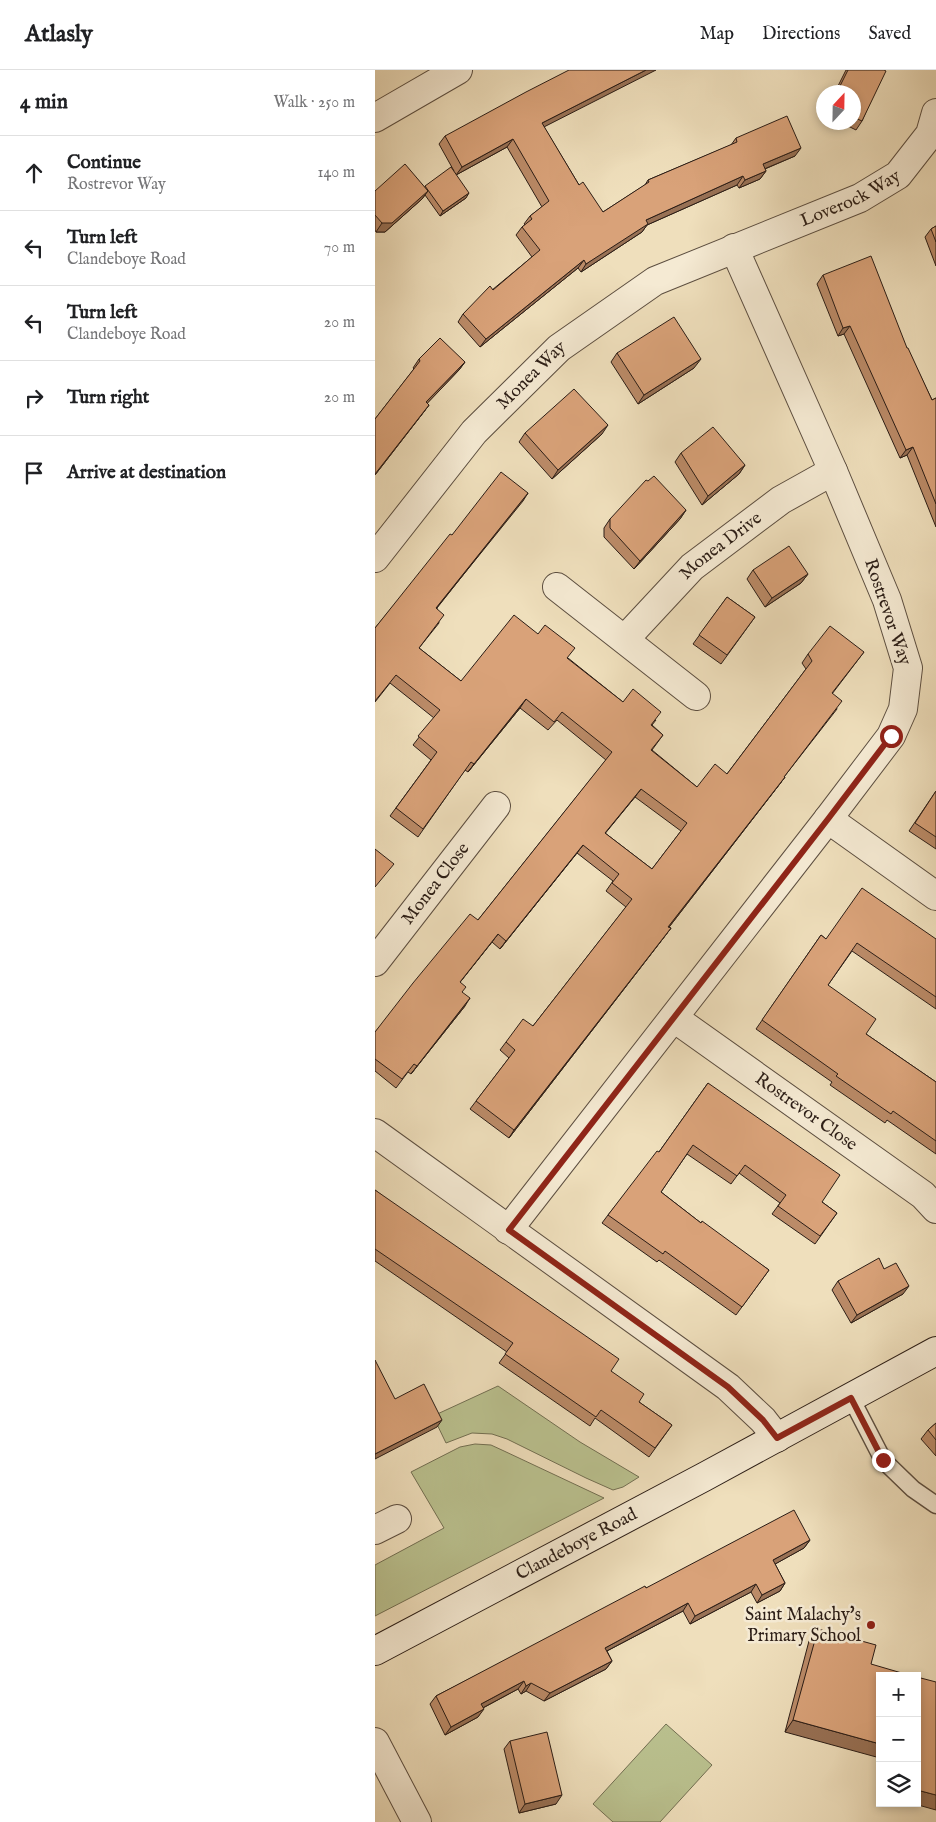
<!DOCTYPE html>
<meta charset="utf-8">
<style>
body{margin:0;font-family:"IM FELL English",serif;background:#f2f2f2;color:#202124}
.controls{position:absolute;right:15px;bottom:15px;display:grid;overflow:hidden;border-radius:0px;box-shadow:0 2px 8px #0003}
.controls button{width:45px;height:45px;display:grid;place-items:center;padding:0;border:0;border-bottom:1px solid #e0e0e0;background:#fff;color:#202124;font:25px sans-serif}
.compass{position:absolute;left:441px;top:15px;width:45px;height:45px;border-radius:50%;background:#fff;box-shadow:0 2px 8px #0003;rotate:22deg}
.stop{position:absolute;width:15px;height:15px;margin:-11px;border:4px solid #8f2418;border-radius:50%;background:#fff}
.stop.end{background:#8f2418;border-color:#fff;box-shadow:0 1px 5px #0008}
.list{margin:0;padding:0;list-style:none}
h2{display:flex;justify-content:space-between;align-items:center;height:65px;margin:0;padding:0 20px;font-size:21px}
h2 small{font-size:16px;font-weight:400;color:#757577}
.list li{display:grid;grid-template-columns:32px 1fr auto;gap:15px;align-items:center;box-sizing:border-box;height:75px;padding:0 20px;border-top:1px solid #e0e0e0}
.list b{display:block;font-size:19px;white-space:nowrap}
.list p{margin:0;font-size:16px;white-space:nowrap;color:#757577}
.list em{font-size:16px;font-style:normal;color:#757577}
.icon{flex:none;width:28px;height:28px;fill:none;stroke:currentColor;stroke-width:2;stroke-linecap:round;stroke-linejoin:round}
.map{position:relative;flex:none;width:561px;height:1752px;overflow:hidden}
header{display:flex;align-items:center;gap:30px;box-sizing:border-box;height:70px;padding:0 25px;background:#fff;border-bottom:1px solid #e0e0e0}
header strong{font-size:24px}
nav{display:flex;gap:28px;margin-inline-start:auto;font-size:18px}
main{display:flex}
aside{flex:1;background:#fff}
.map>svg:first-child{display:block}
</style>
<header>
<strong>Atlasly</strong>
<nav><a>Map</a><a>Directions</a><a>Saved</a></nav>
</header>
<main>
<aside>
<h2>4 min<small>Walk · 250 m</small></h2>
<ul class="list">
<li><svg class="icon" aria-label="ahead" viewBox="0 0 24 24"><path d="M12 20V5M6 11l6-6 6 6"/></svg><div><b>Continue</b><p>Rostrevor Way</p></div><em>140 m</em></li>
<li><svg class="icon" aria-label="left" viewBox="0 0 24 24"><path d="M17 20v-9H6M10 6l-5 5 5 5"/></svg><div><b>Turn left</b><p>Clandeboye Road</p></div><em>70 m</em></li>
<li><svg class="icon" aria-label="left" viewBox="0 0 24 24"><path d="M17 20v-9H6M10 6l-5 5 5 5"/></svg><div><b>Turn left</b><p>Clandeboye Road</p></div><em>20 m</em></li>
<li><svg class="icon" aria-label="right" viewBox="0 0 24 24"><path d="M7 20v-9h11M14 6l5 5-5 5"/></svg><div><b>Turn right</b></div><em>20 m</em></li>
<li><svg class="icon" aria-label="arrive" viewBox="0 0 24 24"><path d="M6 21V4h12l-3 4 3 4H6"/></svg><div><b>Arrive at destination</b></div></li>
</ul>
</aside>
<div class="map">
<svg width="561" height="1752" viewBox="0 0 561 1752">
<rect width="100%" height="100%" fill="#efdfbc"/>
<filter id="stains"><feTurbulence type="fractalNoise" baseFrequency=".004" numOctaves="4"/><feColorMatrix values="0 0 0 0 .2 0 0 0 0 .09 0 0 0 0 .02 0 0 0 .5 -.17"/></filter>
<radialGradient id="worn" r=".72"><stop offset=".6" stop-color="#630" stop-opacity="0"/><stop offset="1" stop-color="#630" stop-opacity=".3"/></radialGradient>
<!-- green -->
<g fill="#bac18f" stroke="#726f52">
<polygon points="123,1316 205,1372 264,1407 248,1417 238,1420 211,1408 132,1369 117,1364 97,1363 71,1373 58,1346"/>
<polygon points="100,1374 116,1375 129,1381 229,1428 0,1546 0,1495 69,1458 36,1402 85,1377"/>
<polygon points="291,1654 337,1695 285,1752 238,1752 218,1734"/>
</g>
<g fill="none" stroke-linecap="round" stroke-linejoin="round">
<!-- lane casing -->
<g stroke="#5c4e40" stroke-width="19">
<polyline id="lane" points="476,1328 508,1390 538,1419 561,1435"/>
</g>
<!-- street casing -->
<g stroke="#5c4e40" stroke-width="30">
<g id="street">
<polyline points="0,48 83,0"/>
<path id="s1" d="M 0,488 L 99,362 L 184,278 L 280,211 L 485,128 L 523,105 L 555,64 L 561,43"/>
<polyline points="182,517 321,626"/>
<path id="s2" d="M 250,569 L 317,497 L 406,430 L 458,401"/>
<polyline points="453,749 561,826"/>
<path id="s3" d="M 0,892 L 121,736"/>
<path id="s4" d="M 299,948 L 548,1125 L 561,1139"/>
<polyline points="0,1063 353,1317 388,1350 402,1368"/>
<polyline points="133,1160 453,749 516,666 528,639 533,598 512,530 458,401 359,178"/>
<polyline points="0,1460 22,1449"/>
<polyline points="0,1672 42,1752"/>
</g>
</g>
<!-- secondary casing -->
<g stroke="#2b1d16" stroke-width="30">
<g id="secondary">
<path id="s5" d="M 0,1581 L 329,1407 L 561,1281"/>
</g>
</g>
<!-- lane -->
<use href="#lane" stroke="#f5ead3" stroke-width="16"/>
<!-- street -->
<use href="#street" stroke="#f5ead3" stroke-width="28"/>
<!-- secondary -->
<use href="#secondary" stroke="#f5ead3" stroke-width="28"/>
</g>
<!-- wall -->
<g fill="#bb8b68" stroke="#2b1d16" fill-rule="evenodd">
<polygon points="471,0 509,0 487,51 481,60 465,52 478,52 478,22 460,22"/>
<polygon points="169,57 204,115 228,142 270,115 273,110 356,75 361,68 420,86 390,99 391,101 385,109 364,118 362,115 272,155 267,162 206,202 203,198 105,277 83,252 88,244 157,187 141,165 147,157 150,155 149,154 155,146 167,137 132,77 81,105 91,128 65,146 50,125 47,129 10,162 1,162 0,160 0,121 50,117 79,101 64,74 70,66"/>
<polygon points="561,156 561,196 550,167 556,159"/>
<polygon points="448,205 532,278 557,330 561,328 561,457 532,385 525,388 469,264 463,266 442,214"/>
<polygon points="242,283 319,298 263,334 236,292"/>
<polygon points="44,289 90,292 84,300 52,333 54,335 48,343 0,405 0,349 39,299 38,298"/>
<polygon points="150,363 227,364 177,409 144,372"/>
<polygon points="306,383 370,395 364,404 327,435 300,392"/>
<path d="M 153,423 L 62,538 L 64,553 L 44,578 L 86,611 L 193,588 L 248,632 L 281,650 L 277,655 L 288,665 L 277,680 L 322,717 L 352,704 L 431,599 L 427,593 L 433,584 L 489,582 L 457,624 L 462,639 L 409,707 L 410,707 L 404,715 L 294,857 L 296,858 L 290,866 L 134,1068 L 95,1039 L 134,988 L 125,980 L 131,972 L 158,956 L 251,837 L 231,821 L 238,811 L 202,783 L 125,879 L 117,872 L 85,912 L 90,936 L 36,1004 L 33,1002 L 21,1018 L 0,1001 L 0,962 L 103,850 L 231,690 L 182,650 L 173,660 L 145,638 L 93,702 L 90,700 L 43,767 L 15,746 L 56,690 L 38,675 L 59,648 L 15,613 L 0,632 L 0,558 L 77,465 ZM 260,727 L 306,761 L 277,799 L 230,763 Z"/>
<polygon points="311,440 305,449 259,499 229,467 229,458 235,449"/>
<polygon points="378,500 433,504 426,513 390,537 372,509"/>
<polygon points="352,527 380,547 346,594 318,574"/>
<polygon points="561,721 561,779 534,761"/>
<polygon points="446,865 451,869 561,869 561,939 477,881 453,915 491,964 561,1012 561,1084 512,1050 510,1053 455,1015 457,1012 381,959"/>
<polygon points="333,1013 447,1132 462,1143 440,1174 397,1144 405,1133 364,1103 356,1114 312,1084 286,1122 326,1153 394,1200 361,1245 284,1190 282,1192 227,1153 233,1145 284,1082"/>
<polygon points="0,1120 236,1301 264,1332 297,1355 274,1387 220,1348 215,1356 124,1293 132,1282 0,1191"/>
<polygon points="509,1199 528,1224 476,1253 457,1220 463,1211"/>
<polygon points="561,1353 561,1386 546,1369 553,1360"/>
<polygon points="435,1470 429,1478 400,1494 410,1513 405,1521 382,1533 376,1522 315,1554 308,1541 232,1581 237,1591 231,1599 169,1631 151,1621 146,1624 143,1619 108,1638 103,1647 70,1665 55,1634 61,1626 271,1518"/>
<polygon points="443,1559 496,1594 410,1662 434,1571"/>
<polygon points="135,1671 181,1734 144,1743 129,1679"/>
</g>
<!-- shaded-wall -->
<g fill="#987155" stroke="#2b1d16">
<polygon points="271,0 281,0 161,61 167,53"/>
<polygon points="138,69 132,77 81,105 87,97"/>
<polygon points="426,78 420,86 382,102 388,94"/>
<polygon points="391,101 385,109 364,118 370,110"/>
<polygon points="368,106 362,115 272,155 267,162 206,202 211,194 271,150"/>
<polygon points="53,121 47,129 10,162 1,162 7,153"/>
<polygon points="94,123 91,128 65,146 68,141"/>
<polygon points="209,190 203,198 105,277 111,269"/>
<polygon points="475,256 469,264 463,266 468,258"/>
<polygon points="326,289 319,298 263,334 269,325"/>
<polygon points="90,292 84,300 45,341 51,332"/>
<polygon points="54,335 48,343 0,405 0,404"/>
<polygon points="233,355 227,364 177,409 183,400"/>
<polygon points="538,377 532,385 525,388 531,380"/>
<polygon points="370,395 364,404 327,435 333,426"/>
<polygon points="153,423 148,431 55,546 61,538"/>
<polygon points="311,440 305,449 259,499 265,491"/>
<polygon points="433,504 426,513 390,537 397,528"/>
<polygon points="151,629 145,638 93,702 99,694"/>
<polygon points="410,707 404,715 288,865 293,857"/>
<polygon points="266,719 260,727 224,771 230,763"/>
<polygon points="208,775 202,783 125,879 131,871"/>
<polygon points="296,858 290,866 134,1068 139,1060"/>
<polygon points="123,864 117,872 79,920 85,912"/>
<polygon points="95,928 90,936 36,1004 42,996"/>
<polygon points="534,1216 528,1224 476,1253 482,1245"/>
<polygon points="67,1350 62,1357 0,1389 0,1384"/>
<polygon points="435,1470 429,1478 393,1498 398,1490"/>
<polygon points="410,1513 405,1521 382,1533 387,1525"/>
<polygon points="381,1514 376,1522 315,1554 320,1546"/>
<polygon points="313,1533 308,1541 224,1585 230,1578"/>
<polygon points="237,1591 231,1599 169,1631 175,1623"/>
<polygon points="149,1611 143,1619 100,1642 106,1634"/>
<polygon points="156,1613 151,1621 146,1624 151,1616"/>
<polygon points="109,1639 103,1647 70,1665 76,1657"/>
<polygon points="418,1650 505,1674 505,1688 410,1662"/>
<polygon points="542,1720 561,1725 561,1740 536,1733 542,1733"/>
<polygon points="187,1725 181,1734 144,1743 150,1734"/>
</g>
<!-- building -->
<g fill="#d9a279" stroke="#2b1d16" fill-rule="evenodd">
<polygon points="194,0 271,0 167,53 204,115 208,112 228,142 274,112 273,110 362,72 361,68 412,46 426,78 388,94 391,101 370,110 368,106 271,150 273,154 211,194 209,190 111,269 88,244 115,216 118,220 165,180 147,157 157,149 155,146 174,131 138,69 87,97 70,66 151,22"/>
<polygon points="473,0 509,0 511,1 487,51 478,47 478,22 462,22"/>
<polygon points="30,94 53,121 17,153 7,153 0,145 0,121"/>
<polygon points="76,97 94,123 68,141 50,116"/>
<polygon points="561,156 561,172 556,159"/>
<polygon points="496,186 532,278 533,278 557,330 561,328 561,434 538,377 531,380 475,256 468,258 448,205"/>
<polygon points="299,247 326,289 269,325 242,283"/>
<polygon points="65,268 90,292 51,332 54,335 0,404 0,349 45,291 44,289"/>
<polygon points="199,319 233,355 183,400 150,363"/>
<polygon points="338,357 370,395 333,426 306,383"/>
<path d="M 126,402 L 153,423 L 61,538 L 69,545 L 44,578 L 86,611 L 139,545 L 163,564 L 170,555 L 200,578 L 192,588 L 248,632 L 258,619 L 286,642 L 276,655 L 288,665 L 276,680 L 322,717 L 340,694 L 352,704 L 437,591 L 433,584 L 455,556 L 489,582 L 457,623 L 467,631 L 409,707 L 410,707 L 293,857 L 296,858 L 139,1060 L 101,1031 L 140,980 L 131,972 L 148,949 L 158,956 L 257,829 L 237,813 L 244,804 L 208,775 L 131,871 L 123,864 L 85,912 L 91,917 L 87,922 L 95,928 L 42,996 L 39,994 L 27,1009 L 0,989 L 0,962 L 38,913 L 95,844 L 103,850 L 237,682 L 187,642 L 179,652 L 151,629 L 99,694 L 96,692 L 48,759 L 21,738 L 62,682 L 43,666 L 65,640 L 21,605 L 0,631 L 0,558 L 75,464 L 77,465 ZM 266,719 L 312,753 L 277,799 L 230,763 Z"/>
<polygon points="279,406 311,440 265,491 235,458 235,449 271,410 273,411"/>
<polygon points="414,476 433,504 397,528 378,500"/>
<polygon points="352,527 380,547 352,585 324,565"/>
<polygon points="561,721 561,767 540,753"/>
<polygon points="0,779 19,794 0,817"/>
<polygon points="487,818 561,869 561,927 482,873 453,915 501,949 491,964 561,1012 561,1071 518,1041 516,1044 461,1006 463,1004 387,950 446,865 451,869"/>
<polygon points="333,1013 465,1105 447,1132 462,1143 445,1166 403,1136 411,1125 370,1095 362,1106 318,1075 286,1122 326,1153 327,1151 394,1200 367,1237 290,1181 288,1184 233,1145 282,1081 284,1082"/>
<polygon points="0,1120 244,1289 236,1301 269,1324 264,1332 297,1355 280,1378 226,1340 221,1347 130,1284 138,1273 0,1179"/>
<polygon points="504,1188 509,1199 521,1193 534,1216 482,1245 463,1211"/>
<polygon points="0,1290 20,1329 49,1314 67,1350 0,1384"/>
<polygon points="561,1353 561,1370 553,1360"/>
<polygon points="419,1440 435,1470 398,1490 410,1513 387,1525 381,1514 320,1546 313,1533 230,1578 237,1591 175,1623 156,1613 151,1616 149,1611 106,1634 109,1639 76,1657 61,1626 270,1516 271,1518"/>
<polygon points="443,1559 501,1575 496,1594 537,1606 505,1606 505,1674 418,1650"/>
<polygon points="542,1607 561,1612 561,1725 542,1720"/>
<polygon points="172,1662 187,1725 150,1734 135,1671"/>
</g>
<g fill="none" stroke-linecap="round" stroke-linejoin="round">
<!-- route -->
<polyline stroke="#8f2418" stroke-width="6" points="508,1390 476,1328 402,1368 388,1350 353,1317 134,1160 453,749 516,666"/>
</g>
<!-- markers -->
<circle fill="#8f2418" stroke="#f5ead3" stroke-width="2" cx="496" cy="1555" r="5"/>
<g text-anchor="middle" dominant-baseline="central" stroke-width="5" stroke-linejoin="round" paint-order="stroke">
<!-- street labels -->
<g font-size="18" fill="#2b1d16" stroke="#f5ead3">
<text stroke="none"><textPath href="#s1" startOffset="609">Loverock Way</textPath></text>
<text stroke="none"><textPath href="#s1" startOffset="241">Monea Way</textPath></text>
<text stroke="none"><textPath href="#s2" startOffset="134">Monea Drive</textPath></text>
<text transform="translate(512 542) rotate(71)">Rostrevor Way</text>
<text stroke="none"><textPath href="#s3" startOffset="99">Monea Close</textPath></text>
<text stroke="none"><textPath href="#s4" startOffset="162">Rostrevor Close</textPath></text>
<text stroke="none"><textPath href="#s5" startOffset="228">Clandeboye Road</textPath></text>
</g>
<!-- poi labels -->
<g font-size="18" fill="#2b1d16" stroke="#f5ead3" text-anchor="end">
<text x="486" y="1545">Saint Malachy's<tspan x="486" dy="21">Primary School</tspan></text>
</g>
</g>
<rect width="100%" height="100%" filter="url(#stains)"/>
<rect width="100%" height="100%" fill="url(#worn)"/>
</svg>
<div class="controls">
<button>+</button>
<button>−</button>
<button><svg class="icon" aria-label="layers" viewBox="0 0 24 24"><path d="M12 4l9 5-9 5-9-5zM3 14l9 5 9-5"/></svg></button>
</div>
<svg class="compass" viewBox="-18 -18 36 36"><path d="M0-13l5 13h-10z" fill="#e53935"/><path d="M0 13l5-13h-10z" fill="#757577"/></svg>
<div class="stop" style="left:516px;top:666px"></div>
<div class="stop end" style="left:508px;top:1390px"></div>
</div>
</main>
